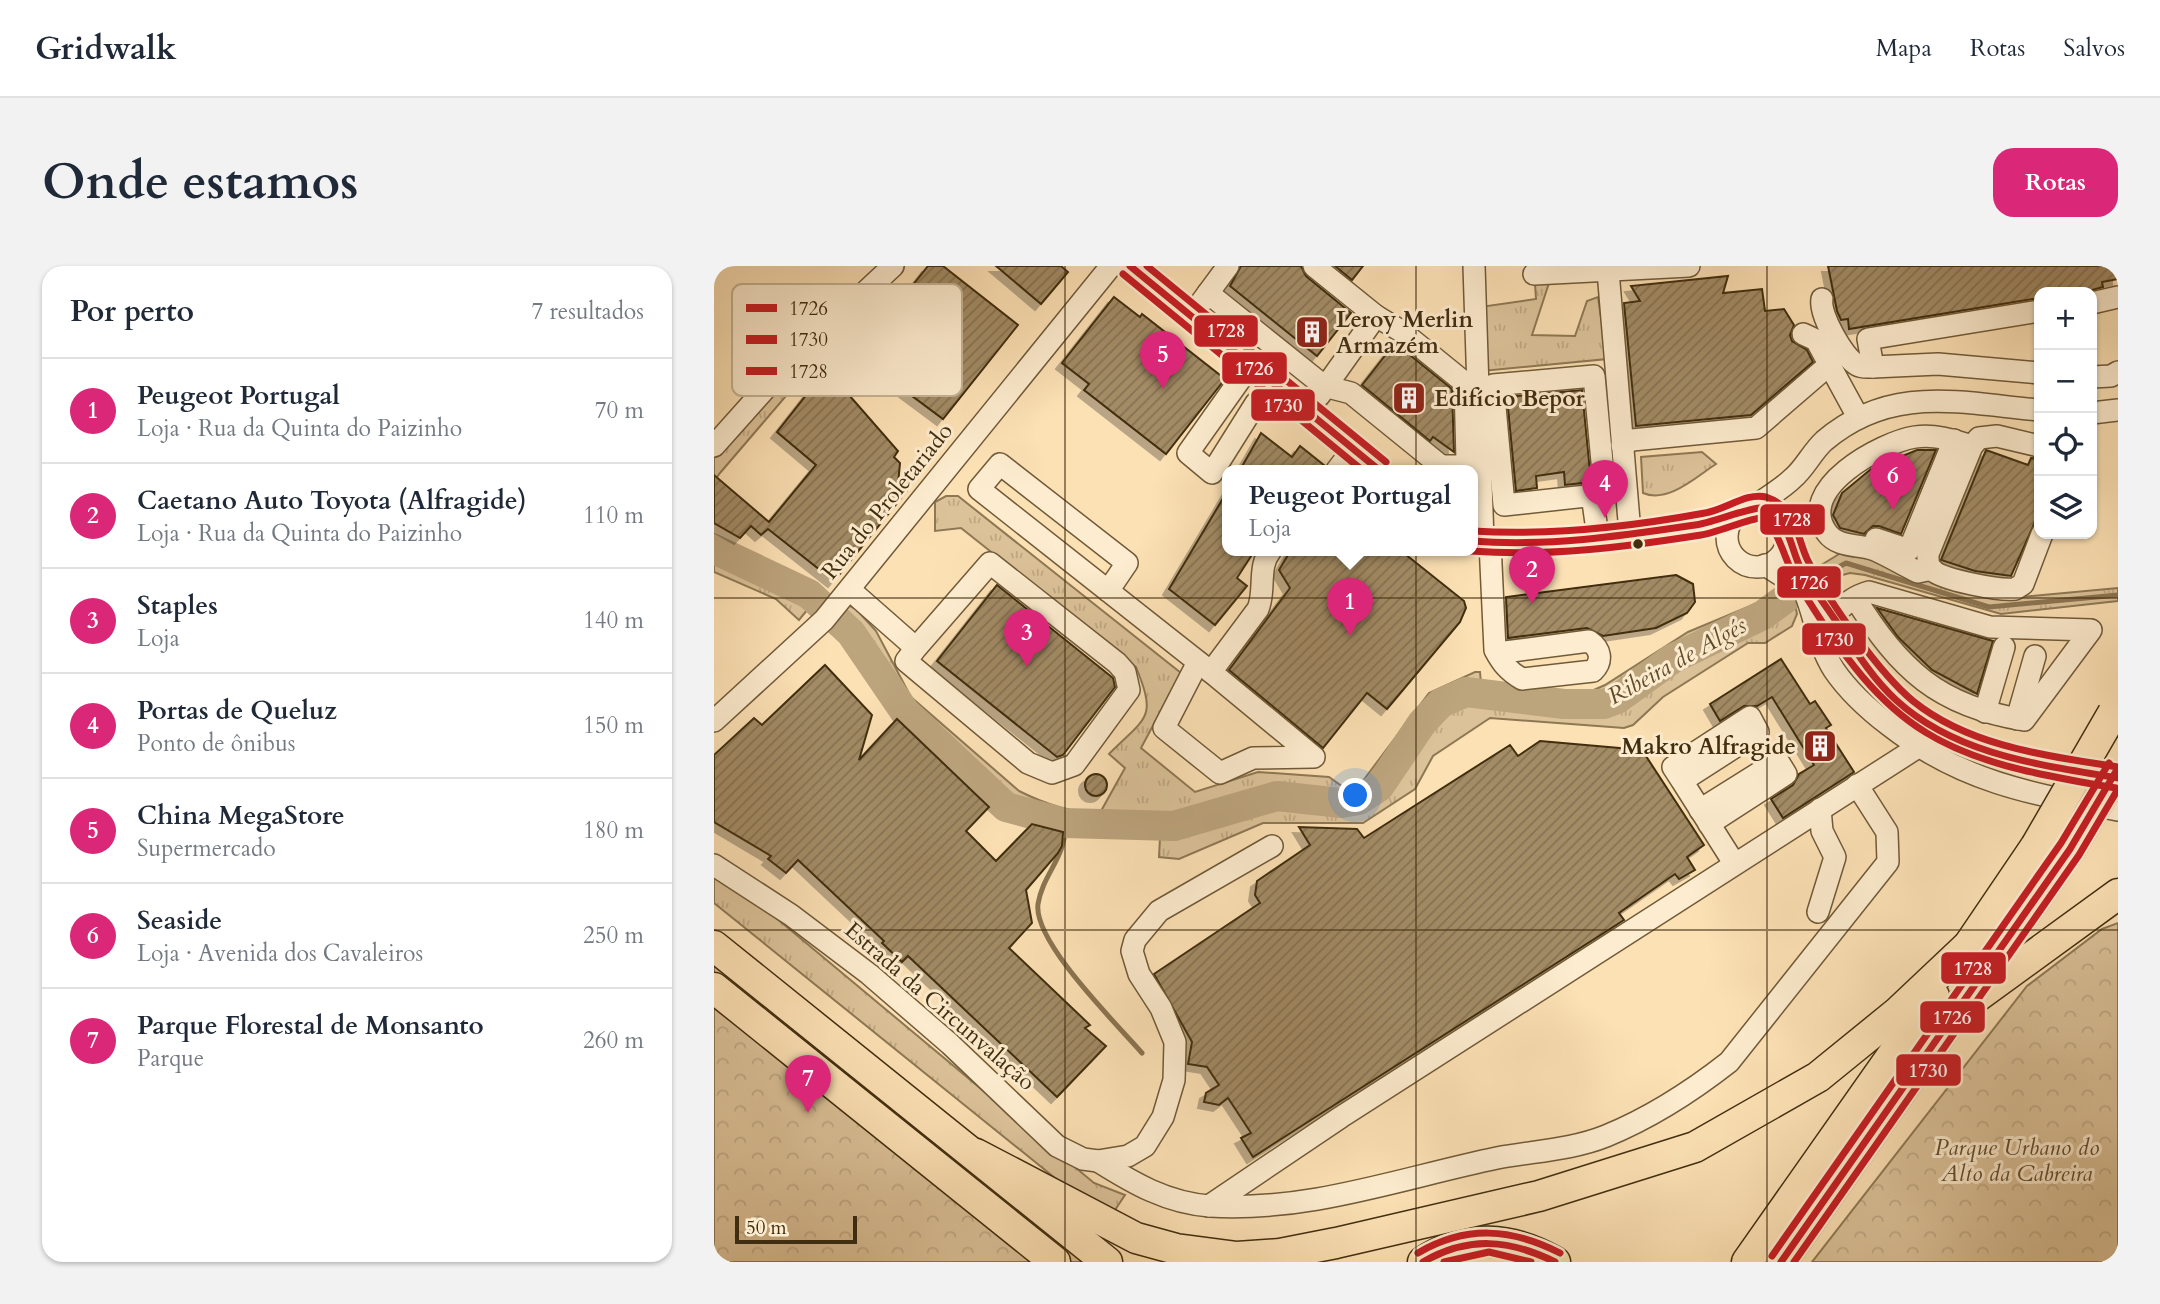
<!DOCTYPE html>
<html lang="pt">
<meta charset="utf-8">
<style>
body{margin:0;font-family:Cardo,serif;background:#f2f2f3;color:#1f2937}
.controls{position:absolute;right:21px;top:21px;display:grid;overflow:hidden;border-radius:14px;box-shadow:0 2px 5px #0004}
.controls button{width:63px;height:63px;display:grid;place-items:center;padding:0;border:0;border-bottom:2px solid #e0e1e3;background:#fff;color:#1f2937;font:35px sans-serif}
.scale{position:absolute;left:21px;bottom:18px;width:122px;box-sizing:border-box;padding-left:7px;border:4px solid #412d0f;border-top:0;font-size:19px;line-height:24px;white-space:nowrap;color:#412d0f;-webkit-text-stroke:5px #fdeccf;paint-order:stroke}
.you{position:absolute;left:642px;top:530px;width:24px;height:24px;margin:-18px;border:5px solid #fff;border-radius:50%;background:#1a73e8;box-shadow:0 0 0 10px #1a73e833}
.badge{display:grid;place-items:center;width:46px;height:46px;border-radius:50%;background:#db2777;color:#fff;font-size:23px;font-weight:700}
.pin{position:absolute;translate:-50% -58px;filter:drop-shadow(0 2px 4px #0008)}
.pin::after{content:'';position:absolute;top:37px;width:24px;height:21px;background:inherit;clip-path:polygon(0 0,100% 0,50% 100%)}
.popup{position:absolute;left:508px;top:199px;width:256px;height:91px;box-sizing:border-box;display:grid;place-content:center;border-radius:14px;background:#fff;filter:drop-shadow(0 2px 5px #0005);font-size:23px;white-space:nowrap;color:#747a83}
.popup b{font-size:26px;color:#1f2937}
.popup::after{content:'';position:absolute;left:50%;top:100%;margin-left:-14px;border:14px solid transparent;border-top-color:#fff}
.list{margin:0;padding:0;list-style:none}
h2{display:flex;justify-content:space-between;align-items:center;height:91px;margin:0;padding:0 28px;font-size:30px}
h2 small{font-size:23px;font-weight:400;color:#747a83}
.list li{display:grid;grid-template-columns:46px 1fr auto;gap:21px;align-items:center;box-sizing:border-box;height:105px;padding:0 28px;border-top:2px solid #e0e1e3}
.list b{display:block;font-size:26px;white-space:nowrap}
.list p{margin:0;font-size:23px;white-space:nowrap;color:#747a83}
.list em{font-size:23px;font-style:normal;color:#747a83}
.icon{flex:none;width:38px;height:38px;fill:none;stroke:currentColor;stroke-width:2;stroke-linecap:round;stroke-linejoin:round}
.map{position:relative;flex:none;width:1404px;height:996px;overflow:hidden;border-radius:21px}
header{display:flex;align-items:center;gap:42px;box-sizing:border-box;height:98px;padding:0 35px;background:#fff;border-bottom:2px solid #e0e1e3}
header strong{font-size:33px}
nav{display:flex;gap:38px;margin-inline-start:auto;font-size:24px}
.intro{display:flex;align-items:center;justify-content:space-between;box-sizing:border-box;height:168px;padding:0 42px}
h1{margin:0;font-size:49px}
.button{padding:18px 32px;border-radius:21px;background:#db2777;color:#fff;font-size:24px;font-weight:700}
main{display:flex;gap:42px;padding:0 42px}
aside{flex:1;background:#fff;border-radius:21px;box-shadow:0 2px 5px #0004}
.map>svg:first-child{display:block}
</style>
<header>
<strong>Gridwalk</strong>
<nav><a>Mapa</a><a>Rotas</a><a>Salvos</a></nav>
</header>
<div class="intro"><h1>Onde estamos</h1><a class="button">Rotas</a></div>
<main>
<aside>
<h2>Por perto<small>7 resultados</small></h2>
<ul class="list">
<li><span class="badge">1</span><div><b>Peugeot Portugal</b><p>Loja · Rua da Quinta do Paizinho</p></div><em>70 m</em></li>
<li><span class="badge">2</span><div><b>Caetano Auto Toyota (Alfragide)</b><p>Loja · Rua da Quinta do Paizinho</p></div><em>110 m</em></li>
<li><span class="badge">3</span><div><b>Staples</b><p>Loja</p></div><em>140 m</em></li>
<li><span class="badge">4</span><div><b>Portas de Queluz</b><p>Ponto de ônibus</p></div><em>150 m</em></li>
<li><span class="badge">5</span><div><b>China MegaStore</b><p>Supermercado</p></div><em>180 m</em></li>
<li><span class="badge">6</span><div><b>Seaside</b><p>Loja · Avenida dos Cavaleiros</p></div><em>250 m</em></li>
<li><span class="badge">7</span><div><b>Parque Florestal de Monsanto</b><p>Parque</p></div><em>260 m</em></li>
</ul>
</aside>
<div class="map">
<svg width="1404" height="996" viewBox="0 0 1404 996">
<defs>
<pattern id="grass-tufts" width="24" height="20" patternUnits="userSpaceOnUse" patternTransform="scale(1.75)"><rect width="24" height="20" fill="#dcc299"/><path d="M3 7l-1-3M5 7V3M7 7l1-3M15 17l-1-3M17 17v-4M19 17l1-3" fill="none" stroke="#bea783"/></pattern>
<pattern id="forest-crowns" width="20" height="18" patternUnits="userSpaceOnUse" patternTransform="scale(1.75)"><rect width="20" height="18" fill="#dcc299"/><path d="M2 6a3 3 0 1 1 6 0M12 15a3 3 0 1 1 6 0" fill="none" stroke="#bea783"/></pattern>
<pattern id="building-hatch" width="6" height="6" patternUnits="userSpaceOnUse" patternTransform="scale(1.75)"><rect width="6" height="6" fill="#a28b65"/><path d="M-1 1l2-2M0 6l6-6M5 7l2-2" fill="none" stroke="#867252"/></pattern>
<filter id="shadow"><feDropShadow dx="-6" dy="6" stdDeviation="0" flood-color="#0004"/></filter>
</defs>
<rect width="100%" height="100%" fill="#fce1b5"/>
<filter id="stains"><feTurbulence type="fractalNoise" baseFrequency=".00286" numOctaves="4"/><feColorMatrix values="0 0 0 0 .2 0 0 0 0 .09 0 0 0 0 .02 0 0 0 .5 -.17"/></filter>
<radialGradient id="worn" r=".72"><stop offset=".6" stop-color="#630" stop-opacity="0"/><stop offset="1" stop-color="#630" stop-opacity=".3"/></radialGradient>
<!-- grass -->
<g fill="url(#grass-tufts)" stroke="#8e7854" stroke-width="2">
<polygon points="835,17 818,69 861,70 873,35 884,31 893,93 768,105 766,41 822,33 821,18"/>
<polygon points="107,89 6,207 0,215 0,191 78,105"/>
<path d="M 988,186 L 1002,198 C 983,210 954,238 929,227 L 927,191 Z"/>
<path d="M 232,230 L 244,230 L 467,407 L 427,482 L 481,526 L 544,506 L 615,511 L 639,528 L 715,427 L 761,406 L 766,406 L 767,417 L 859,428 L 873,427 L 891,419 L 974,366 L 1070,326 L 1081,338 L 1083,348 L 1078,360 L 1051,377 L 1034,377 L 949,431 L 919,459 L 910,462 L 776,452 L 719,490 L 701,523 L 649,557 L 549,557 L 465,593 L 445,591 L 446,572 L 363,564 L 362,568 L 284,549 L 176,445 L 123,357 L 98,338 L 85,354 L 62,333 L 0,306 L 0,268 L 72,303 L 71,307 L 142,343 L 162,365 L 197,431 L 305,525 C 327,536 362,550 387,545 L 411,502 L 395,488 C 433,450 443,453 422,401 L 247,262 L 221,265 L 221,236 Z"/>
<polygon points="1130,285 1297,332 1404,322 1404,335 1287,348 1151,309 1136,307 1113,313 1104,301"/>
<polygon points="0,610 49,641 380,917 411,929 397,950 369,934 341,912 0,637"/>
</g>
<!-- forest -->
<g fill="url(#forest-crowns)" stroke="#8e7854" stroke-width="2">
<polygon points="1404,657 1404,996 1098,996 1313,720 1388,663"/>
<polygon points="0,697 375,996 0,996"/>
</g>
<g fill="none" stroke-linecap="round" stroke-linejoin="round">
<!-- stream -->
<g stroke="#8b7451" stroke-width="5">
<polyline points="1110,309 1132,297 1275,341 1404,329"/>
<path d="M 351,557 C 353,591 329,607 324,638 C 319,676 403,758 428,787"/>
</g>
<!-- river -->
<polyline stroke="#bca47d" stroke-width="30" points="0,283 95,328 137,367 191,446 292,541 351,557 460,560 563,530 627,537 645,534 665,521 708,457 727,437 752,426 850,438 890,438 903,433 958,393 1049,349 1072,332"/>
</g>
<!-- building -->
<g fill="url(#building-hatch)" stroke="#412d0f" stroke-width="2" filter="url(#shadow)">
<polygon points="214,0 229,0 304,59 229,153 143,89"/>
<polygon points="282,0 347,0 354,6 327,38"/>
<polygon points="527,0 587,0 592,10 637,47 603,90 516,20"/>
<polygon points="621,0 649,0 638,14"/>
<polygon points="1114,0 1404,0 1404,13 1388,16 1389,21 1371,26 1325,26 1325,32 1135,63 1134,53 1127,54 1123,45"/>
<polygon points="1014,10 1009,27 1048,23 1051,45 1070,43 1080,59 1076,69 1078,75 1093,84 1099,96 1037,149 922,160 910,37 926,35 917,20"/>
<polygon points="400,31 426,51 428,48 511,113 452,188 370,124 375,118 348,97"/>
<polygon points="681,77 738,123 740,186 719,171 716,175 648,119"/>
<polygon points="121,113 184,185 180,191 186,197 184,218 193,225 120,315 54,263 47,269 37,260 26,272 0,257 0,209 55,256 102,199 63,166 101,118"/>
<polygon points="868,124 877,216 851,219 850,206 822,210 823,222 802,225 793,131"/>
<polygon points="547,167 578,191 586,180 611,200 610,204 526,204"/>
<polygon points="1203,184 1222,184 1187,268 1165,260 1159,260 1150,268 1126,262 1119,249 1128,227 1157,203"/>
<polygon points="1272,184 1314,199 1317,192 1325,193 1325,247 1297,310 1261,305 1227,294"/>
<polygon points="514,224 514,284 541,284 523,312 533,320 501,359 455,323"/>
<polygon points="577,284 686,284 750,335 752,342 746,356 673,443 653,427 609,482 515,404 576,322 565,304"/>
<polygon points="962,309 979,318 981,336 973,347 942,362 889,370 873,362 794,372 792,331"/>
<polygon points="283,319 399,412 401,421 349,489 343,491 223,395"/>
<polygon points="1163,342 1279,375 1263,428 1218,404 1184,371"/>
<polygon points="1067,393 1096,438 1101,435 1117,459 1112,462 1140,506 1069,552 1057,533 1079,519 1085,508 1100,499 1058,431 1043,440 1030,440 1006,455 996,438"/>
<polygon points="111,399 158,449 145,494 183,453 275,541 252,565 282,595 318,558 349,566 348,580 344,587 312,624 318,657 295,682 376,759 371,762 392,780 343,831 194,690 188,696 168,677 170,675 84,594 72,607 54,593 57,590 0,556 0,489 40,452 48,459"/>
<polygon points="826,475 928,484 990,579 973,591 981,604 965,613 961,608 905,647 910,654 539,891 527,872 537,867 514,832 505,839 490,836 492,827 505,819 493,801 474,798 478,776 440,708 546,637 541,629 543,615 596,579 585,561 643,563 650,572 796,479 804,490"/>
<circle cx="382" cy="519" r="11"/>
</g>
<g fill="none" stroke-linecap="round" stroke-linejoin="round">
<!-- minor casing -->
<g stroke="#705a38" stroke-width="24">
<g id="minor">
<polyline points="416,0 665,204"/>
<polyline points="600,0 662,50 605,130"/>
<polyline points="760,0 769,276"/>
<polyline points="894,5 916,267"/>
<polyline points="820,8 975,0"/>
<polyline points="494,27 610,120 637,127 727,200 724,204"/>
<path d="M 1108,33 C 1105,49 1129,90 1143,99 C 1148,102 1153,101 1159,101"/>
<polyline points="1378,37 1404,31"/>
<polyline points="486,38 514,0"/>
<polyline points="1325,45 1154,73 1159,101 1224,98 1325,107"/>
<polyline points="662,50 687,65 751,117 753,195 746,200 727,200"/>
<polyline points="1089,68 1102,74 1144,151"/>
<polyline points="537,98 474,187 498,207 542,137"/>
<polygon points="880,110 891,228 790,239 779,119"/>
<polyline points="1378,111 1397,110 1404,106"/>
<polyline points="1378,147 1404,144"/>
<polyline points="908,179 918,174 1042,162 1108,105"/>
<polyline points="0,180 67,105 179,0"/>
<path d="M 1325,180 L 1283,170 L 1265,172 L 1258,180 L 1214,288 C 1214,294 1213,299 1218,304 C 1229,314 1286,325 1301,323 L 1309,318 L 1328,268"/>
<polyline points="623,204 640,182"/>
<polyline points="878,229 884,271"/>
<path d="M 1040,241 C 1053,231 1068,223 1079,212 C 1091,202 1098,186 1110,175 C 1177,118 1245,137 1325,144"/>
<circle cx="1043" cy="271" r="30"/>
<polyline points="1162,273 1195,284 1240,174"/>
<polyline points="1072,275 1147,397 1194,444 1227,466 1266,484 1287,491 1378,507"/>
<path d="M 764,276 C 839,283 947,266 1021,250"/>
<path d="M 776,277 L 781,384 C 788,397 794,405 808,413 L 879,405 C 889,395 887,383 875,375 L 783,387"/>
<path d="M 1051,299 L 1090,324 C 1101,351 1104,379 1120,404 C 1135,426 1155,444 1176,460 C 1248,516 1317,528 1404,544"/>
<path d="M 1218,303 L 1204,306 C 1190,299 1176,291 1161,284 C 1146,278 1124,282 1113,267 C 1080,223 1168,176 1201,171 C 1221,168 1239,174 1258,180"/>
<polyline points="136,324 202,382 276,297 403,397 411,406 415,424 360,499 338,507 314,497 192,395 202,382"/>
<path d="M 394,325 L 413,297 L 286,198 L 265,223 L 497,406 L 544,343 C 552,324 543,301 557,284"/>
<path d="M 1118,350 C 1130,339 1140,330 1155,326 L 1276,361 L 1377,364 L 1310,454 C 1224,440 1186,404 1141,332"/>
<polyline points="484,396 450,462 506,507 539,492 600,491 497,406"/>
<polyline points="1271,446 1290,381"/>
<polyline points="1303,453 1321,390"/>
<polyline points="0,455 110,354 397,0"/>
<polyline points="968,515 959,501 1036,451 1044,466 968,515 1020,597"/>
<polyline points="986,544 1064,495 1072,508 995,558"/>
<polyline points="0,599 77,649 155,708 236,778 343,880 369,893 384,895 414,890 431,880 449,851 460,814 461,776 447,742 425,708 418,685 421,674 445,645 558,580"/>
<polyline points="1104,646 1121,591 1108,565 1106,543"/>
<path d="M 384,895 C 419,917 453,937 496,940 C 595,946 687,912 783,892 C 820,885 857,884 892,870 C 936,852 978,825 1015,796 L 1174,596 L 1173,566 L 1143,519"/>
<polyline points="495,940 627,851 1204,481"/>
</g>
</g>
<!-- highway casing -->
<g stroke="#412d0f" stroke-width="33">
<g id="highway">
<polyline points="0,680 393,996"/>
<polyline points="1244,695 1322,580"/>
<polyline points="0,722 341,996"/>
<polyline points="1264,730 1404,628"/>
<polyline points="262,888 422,972 462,983 523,991 566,988 622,977 825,930 981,881 1104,811 1184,746 1256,678"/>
<path d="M 709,996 C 752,967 798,971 841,996"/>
<polyline points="1033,996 1220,730"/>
<polyline points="1067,996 1356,583"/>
</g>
</g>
<!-- minor -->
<use href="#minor" stroke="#fdeccf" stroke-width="21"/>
<!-- highway -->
<use href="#highway" stroke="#fce1b5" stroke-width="30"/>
<!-- highway-bridge casing -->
<g stroke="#412d0f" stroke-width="33" stroke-linecap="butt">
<g id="highway-bridge">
<polyline points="1322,580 1399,447"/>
<polyline points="1356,583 1404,502"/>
</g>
</g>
<!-- highway-bridge -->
<use href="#highway-bridge" stroke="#fce1b5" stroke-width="30"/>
<!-- bus-1 casing -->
<g stroke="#fdeccf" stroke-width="12">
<g id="bus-1">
<polyline points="416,0 665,204"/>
<path d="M 758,275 C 834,281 907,270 981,259 C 998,257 1041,239 1052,242 C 1075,250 1077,286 1088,305 C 1099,323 1112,340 1124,358 C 1141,384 1158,412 1182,434 C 1242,489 1327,499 1404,512"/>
<path d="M 709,996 C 754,970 795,973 841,996"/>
<polyline points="1067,996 1356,583 1404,502"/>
</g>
</g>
<!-- bus-2 casing -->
<g stroke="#fdeccf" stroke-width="12">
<g id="bus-2">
<polyline points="409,8 648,204"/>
<path d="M 757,285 C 835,291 910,281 987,269 C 1002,267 1039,251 1048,252 C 1064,259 1072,299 1083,316 C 1177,472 1227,493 1402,522"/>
<polyline points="730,996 775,986 817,996"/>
<polyline points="1080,996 1365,589 1404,523"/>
</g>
</g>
<!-- bus-3 casing -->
<g stroke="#fdeccf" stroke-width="12">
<g id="bus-3">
<polyline points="433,0 672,196"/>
<path d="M 759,265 C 837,270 915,261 991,247 C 1011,244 1033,226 1052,231 C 1061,234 1068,239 1074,246 C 1084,260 1086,279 1094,295 C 1115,335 1164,406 1199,435 C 1256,481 1334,490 1404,501"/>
<path d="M 704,987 C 752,959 797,962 846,987"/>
<polyline points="1058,990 1347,577 1395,497"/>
</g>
</g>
<!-- bus-1 -->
<use href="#bus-1" stroke="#c61d23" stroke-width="7"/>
<!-- bus-2 -->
<use href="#bus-2" stroke="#c61d23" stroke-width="7"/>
<!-- bus-3 -->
<use href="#bus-3" stroke="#c61d23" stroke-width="7"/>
</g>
<!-- grid -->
<path fill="none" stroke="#412d0f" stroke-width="2" stroke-opacity="0.55" d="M 351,0 L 351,996M 702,0 L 702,996M 1053,0 L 1053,996M 0,332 L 1404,332M 0,664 L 1404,664"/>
<!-- icons -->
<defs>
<g id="building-square" transform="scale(1.75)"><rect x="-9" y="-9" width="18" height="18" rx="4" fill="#8f2418" stroke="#fdeccf"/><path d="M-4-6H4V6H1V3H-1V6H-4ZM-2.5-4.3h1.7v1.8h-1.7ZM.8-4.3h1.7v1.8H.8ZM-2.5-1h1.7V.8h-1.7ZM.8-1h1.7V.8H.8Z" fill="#fff"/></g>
</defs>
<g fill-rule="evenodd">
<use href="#building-square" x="598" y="66"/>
<use href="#building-square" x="695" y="132"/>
<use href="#building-square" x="1106" y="480"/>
</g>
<!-- markers -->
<circle fill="#412d0f" stroke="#fdeccf" stroke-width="2.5" cx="924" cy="278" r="6"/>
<g text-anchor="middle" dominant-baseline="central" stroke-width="6" stroke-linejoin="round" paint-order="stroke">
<!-- poi labels -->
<g font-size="23" font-weight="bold" fill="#412d0f" stroke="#fdeccf" text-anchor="start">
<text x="622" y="53">Leroy Merlin<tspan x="622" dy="26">Armazém</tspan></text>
<text x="720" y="132">Edifício Bepor</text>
<text x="1082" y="480" text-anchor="end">Makro Alfragide</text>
</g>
<!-- street labels -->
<g font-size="23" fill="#412d0f" stroke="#fdeccf">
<text transform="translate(173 235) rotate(-51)">Rua do Proletariado</text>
<text transform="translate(226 740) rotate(41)">Estrada da Circunvalação</text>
</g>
<!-- park labels -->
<g font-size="23" font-style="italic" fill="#604b2b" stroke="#fdeccf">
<text x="1303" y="881">Parque Urbano do<tspan x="1303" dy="26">Alto da Cabreira</tspan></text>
</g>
<!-- water labels -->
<g font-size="24" font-style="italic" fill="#604b2a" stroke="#fdeccf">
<text transform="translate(963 395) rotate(-29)">Ribeira de Algés</text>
</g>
</g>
<!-- legend -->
<rect x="18" y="18" width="230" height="112" rx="10" fill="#fdeccf" stroke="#c5b395" stroke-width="2"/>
<rect x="32" y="38" width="31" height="8" fill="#c61d23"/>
<rect x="32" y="69" width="31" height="9" fill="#c61d23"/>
<rect x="32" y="101" width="31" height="8" fill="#c61d23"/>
<g font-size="19" fill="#412d0f">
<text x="75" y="49">1726</text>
<text x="75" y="80">1730</text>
<text x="75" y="112">1728</text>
</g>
<g stroke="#fdeccf" stroke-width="2.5">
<rect x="479" y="48" width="66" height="34" rx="7" fill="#c61d23"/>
<rect x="507" y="85" width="67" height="34" rx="7" fill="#c61d23"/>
<rect x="536" y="122" width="66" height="34" rx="7" fill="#c61d23"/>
<rect x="1045" y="237" width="67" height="33" rx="7" fill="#c61d23"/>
<rect x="1062" y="299" width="66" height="34" rx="7" fill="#c61d23"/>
<rect x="1087" y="356" width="66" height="34" rx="7" fill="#c61d23"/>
<rect x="1226" y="685" width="67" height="34" rx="7" fill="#c61d23"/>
<rect x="1205" y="734" width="67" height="34" rx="7" fill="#c61d23"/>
<rect x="1181" y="787" width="67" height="34" rx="7" fill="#c61d23"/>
</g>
<g font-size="19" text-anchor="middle" font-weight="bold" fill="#fff">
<text x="512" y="71">1728</text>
<text x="540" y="109">1726</text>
<text x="569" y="146">1730</text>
<text x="1078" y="260">1728</text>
<text x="1095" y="323">1726</text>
<text x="1120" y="380">1730</text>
<text x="1259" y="709">1728</text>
<text x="1238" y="758">1726</text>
<text x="1214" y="811">1730</text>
</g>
<rect width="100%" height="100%" filter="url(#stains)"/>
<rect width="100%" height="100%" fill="url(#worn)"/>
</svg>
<div class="controls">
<button>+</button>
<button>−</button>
<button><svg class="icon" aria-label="locate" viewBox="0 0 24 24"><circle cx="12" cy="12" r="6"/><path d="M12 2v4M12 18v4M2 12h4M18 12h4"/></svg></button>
<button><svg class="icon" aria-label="layers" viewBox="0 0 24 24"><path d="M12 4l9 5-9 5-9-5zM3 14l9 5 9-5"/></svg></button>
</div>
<div class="scale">50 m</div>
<div class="you"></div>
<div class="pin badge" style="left:636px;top:370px">1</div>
<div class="popup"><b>Peugeot Portugal</b>Loja</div>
<div class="pin badge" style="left:818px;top:338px">2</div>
<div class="pin badge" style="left:313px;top:401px">3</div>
<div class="pin badge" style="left:891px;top:252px">4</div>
<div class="pin badge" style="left:449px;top:123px">5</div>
<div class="pin badge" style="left:1179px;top:244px">6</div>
<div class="pin badge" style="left:94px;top:847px">7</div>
</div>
</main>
